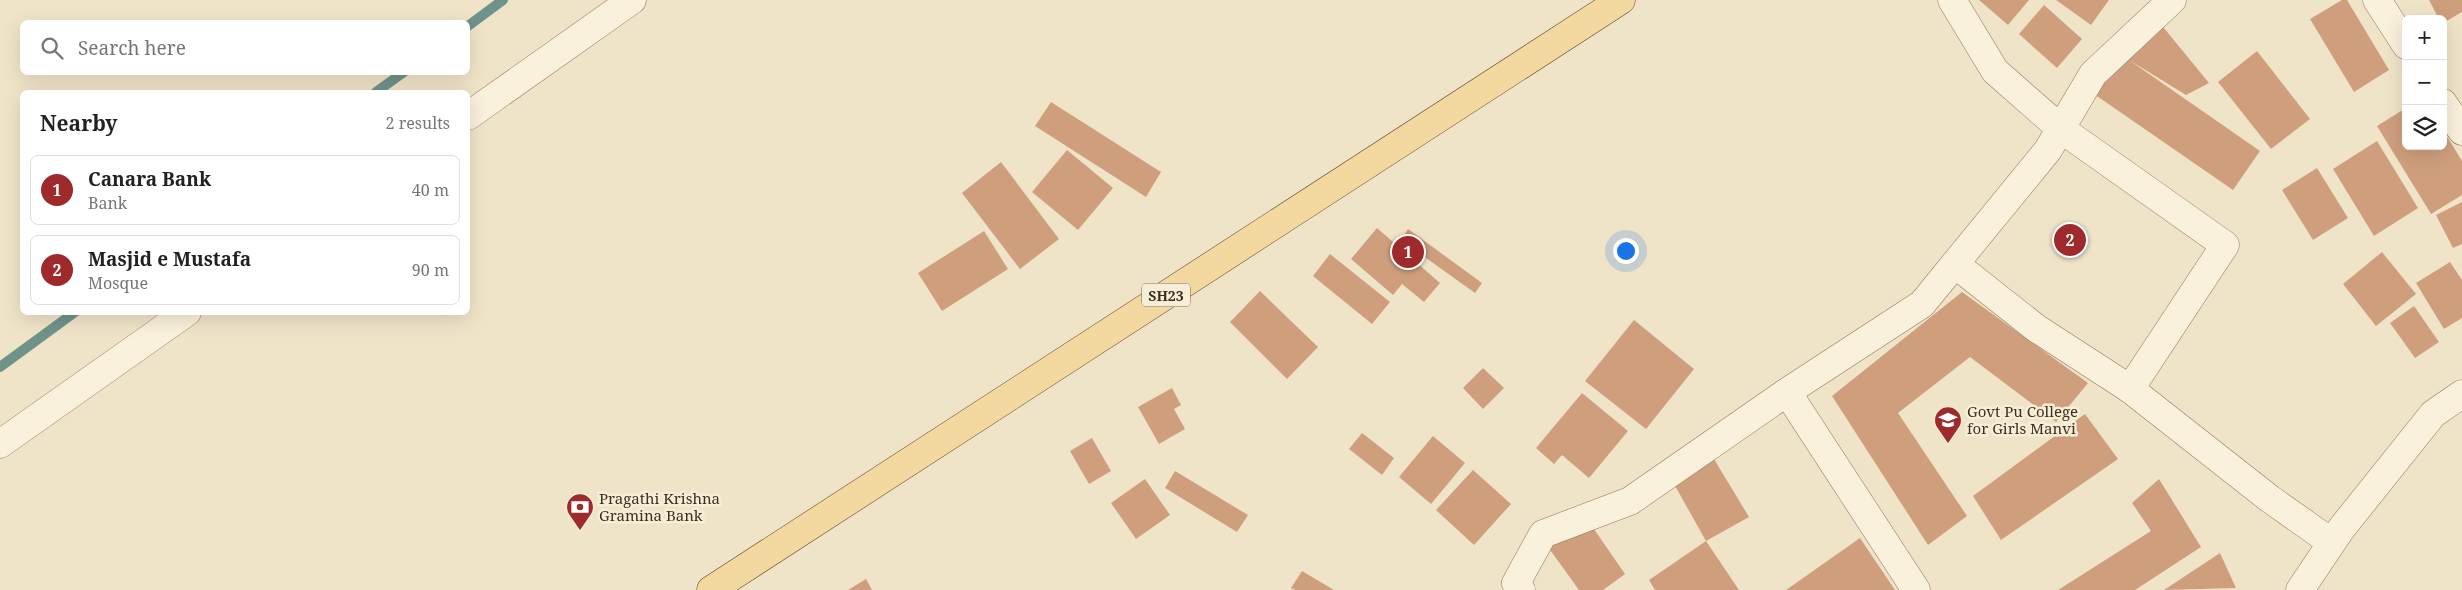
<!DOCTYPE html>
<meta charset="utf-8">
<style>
body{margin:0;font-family:"Noto Serif",serif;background:#f6f6f6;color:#222}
.controls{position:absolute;right:15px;top:15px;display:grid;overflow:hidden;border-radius:8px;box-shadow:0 5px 20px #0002}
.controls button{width:45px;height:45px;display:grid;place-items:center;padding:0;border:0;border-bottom:1px solid #e0e0e0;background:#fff;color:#222;font:25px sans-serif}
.you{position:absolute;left:1625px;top:250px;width:18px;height:18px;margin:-12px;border:4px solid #fff;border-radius:50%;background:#1a73e8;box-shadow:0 0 0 8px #1a73e833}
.badge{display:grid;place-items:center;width:32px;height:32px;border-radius:50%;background:#9e2a2b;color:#fff;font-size:16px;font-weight:700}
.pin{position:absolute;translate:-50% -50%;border:2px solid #fff;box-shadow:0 1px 5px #0006}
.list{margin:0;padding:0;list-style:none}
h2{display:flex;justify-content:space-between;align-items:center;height:65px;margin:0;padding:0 20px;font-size:21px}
h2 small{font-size:16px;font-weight:400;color:#767676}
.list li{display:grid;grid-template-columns:32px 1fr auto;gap:15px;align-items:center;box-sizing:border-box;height:70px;margin:0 10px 10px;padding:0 10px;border:1px solid #e0e0e0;border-radius:8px}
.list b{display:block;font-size:19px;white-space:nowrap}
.list p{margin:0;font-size:16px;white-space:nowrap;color:#767676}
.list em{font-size:16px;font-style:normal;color:#767676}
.icon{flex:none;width:28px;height:28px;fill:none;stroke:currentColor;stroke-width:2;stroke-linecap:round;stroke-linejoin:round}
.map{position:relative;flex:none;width:2462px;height:590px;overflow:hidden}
.search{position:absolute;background:#fff;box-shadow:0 5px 20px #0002;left:20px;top:20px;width:450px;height:55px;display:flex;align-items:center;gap:12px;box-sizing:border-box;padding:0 18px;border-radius:8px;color:#767676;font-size:19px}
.panel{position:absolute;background:#fff;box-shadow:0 5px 20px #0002;left:20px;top:90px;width:450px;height:225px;border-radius:8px}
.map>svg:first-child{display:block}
</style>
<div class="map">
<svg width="2462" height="590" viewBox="0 0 2462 590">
<rect width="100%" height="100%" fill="#f0e4c8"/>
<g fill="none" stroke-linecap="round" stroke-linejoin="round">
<!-- stream -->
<g stroke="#6f938a" stroke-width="10">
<polyline points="468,26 503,0"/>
<polyline points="376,92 404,72"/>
<polyline points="0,367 75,312"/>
</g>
</g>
<!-- building -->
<g fill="#cf9f7d">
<polygon points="1979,0 2029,0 2008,25"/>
<polygon points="2056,0 2109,0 2091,25"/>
<polygon points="2342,0 2347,0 2389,70 2354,92 2310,19"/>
<polygon points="2429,0 2462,0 2462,12 2443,23 2443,19 2439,19"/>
<polygon points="2044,5 2082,39 2057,68 2019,34"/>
<polygon points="2159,22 2209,83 2186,95 2129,60 2260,151 2233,190 2094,94"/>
<polygon points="2257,51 2310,119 2271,149 2218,82"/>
<polygon points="1051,102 1161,172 1146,197 1035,126"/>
<polygon points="2406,108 2406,146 2443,146 2443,130 2462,161 2462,195 2431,214 2377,126"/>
<polygon points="2377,141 2418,208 2374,236 2333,169"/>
<polygon points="1067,150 1113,188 1078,230 1032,192"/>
<polygon points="1001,162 1059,239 1020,269 962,193"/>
<polygon points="2317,168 2348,218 2313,240 2282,190"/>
<polygon points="2462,202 2462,244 2453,248 2436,215"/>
<polygon points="1377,228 1440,283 1424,302 1402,284 1393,295 1351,259"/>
<polygon points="1408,229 1482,283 1475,293 1401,240"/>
<polygon points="984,231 1008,269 942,311 918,273"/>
<polygon points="2382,252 2416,294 2376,326 2343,284"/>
<polygon points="1330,254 1390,302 1372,324 1313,276"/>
<polygon points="2450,262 2462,280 2462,318 2444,329 2416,283"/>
<polygon points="1260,291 1318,347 1287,379 1230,322"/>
<polygon points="1962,292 2088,383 2056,422 1970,357 1898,413 1967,516 1928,545 1832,396"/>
<polygon points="2414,306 2439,342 2415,358 2390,323"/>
<polygon points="1634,320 1694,369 1646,429 1585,381"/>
<polygon points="1483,368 1504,388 1483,409 1463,388"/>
<polygon points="1172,388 1181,405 1174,409 1185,429 1159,444 1138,407"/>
<polygon points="1582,393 1628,431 1589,478 1562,455 1554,464 1536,448"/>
<polygon points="2085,414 2118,459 2001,540 1973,496"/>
<polygon points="1362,433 1394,458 1382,475 1349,449"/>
<polygon points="1433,436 1465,463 1431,504 1399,477"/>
<polygon points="1092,438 1111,471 1089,484 1070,451"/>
<polygon points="1714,459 1749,517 1706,541 1674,484"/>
<polygon points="1473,470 1511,504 1474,545 1436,510"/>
<polygon points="1175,471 1248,515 1237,532 1165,488"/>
<polygon points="1145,479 1170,515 1136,539 1111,503"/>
<polygon points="2159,479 2201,547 2135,590 2058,590 2151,531 2132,503"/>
<polygon points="1587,519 1625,574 1603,590 1579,590 1548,547"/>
<polygon points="1860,538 1895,590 1786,590"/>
<polygon points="1706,541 1739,590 1655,590 1649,580"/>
<polygon points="2220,553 2236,588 2164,590"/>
<polygon points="1302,571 1334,590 1295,590 1291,588"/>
<polygon points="866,579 872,590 848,590"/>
</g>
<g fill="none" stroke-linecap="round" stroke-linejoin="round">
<!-- minor casing -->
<g stroke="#8d765c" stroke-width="29">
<g id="minor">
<polyline points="1952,0 1995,71 2061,129 2225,245 2130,389 2036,328 1955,264"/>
<polyline points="2377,0 2406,45"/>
<polyline points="2443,103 2462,131"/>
<polyline points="468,116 632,0"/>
<polyline points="2130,389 2270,499 2331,542"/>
<polyline points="1787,392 1916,590"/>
<polyline points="0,444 187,312"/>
<polyline points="1521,590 1516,583 1543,534 1630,501 1787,392 1922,304 2048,150 2093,74 2172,0"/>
<polyline points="2300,590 2341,529 2433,414 2462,394"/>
</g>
</g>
<!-- major casing -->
<g stroke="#5b4430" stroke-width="29">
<polyline id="major" points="711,590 1621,0"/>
</g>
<!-- minor -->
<use href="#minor" stroke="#faf1dc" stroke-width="28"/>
<!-- major -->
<use href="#major" stroke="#f3d9a0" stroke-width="28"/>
</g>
<!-- icons -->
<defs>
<g id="university-pin" transform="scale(1.4375)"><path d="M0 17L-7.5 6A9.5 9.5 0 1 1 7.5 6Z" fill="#9e2a2b" stroke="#f7eed8"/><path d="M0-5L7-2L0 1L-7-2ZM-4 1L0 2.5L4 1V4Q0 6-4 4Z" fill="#fff"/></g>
<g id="bank-pin" transform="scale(1.4375)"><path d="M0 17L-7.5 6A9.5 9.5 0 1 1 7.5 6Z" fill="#9e2a2b" stroke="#f7eed8"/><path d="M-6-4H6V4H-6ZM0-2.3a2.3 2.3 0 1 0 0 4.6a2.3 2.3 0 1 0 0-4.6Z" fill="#fff"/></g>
</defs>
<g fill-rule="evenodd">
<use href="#university-pin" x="1948" y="420"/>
<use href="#bank-pin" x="580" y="507"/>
</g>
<g text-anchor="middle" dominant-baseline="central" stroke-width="5" stroke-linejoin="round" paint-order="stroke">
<!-- shield labels -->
<rect fill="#f7eed8" stroke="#756857" stroke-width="1" x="1142" y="283.5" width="48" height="23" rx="4"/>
<g font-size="14" font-weight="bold" fill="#3d2e20">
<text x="1166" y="295">SH23</text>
</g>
<!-- poi labels -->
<g font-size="15" fill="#3d2e20" stroke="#f7eed8" text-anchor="start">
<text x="1967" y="411">Govt Pu College<tspan x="1967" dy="17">for Girls Manvi</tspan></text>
<text x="599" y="498">Pragathi Krishna<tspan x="599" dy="17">Gramina Bank</tspan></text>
</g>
</g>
</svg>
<div class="controls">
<button>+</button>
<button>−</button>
<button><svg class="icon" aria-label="layers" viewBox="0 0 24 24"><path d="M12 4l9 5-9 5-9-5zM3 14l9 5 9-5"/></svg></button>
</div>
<div class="you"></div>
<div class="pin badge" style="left:1408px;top:252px">1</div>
<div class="pin badge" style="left:2070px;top:240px">2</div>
<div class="search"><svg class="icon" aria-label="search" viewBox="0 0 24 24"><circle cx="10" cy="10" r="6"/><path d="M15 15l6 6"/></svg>Search here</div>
<section class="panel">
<h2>Nearby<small>2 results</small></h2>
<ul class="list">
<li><span class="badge">1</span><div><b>Canara Bank</b><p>Bank</p></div><em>40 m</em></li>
<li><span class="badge">2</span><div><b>Masjid e Mustafa</b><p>Mosque</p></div><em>90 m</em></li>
</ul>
</section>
</div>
